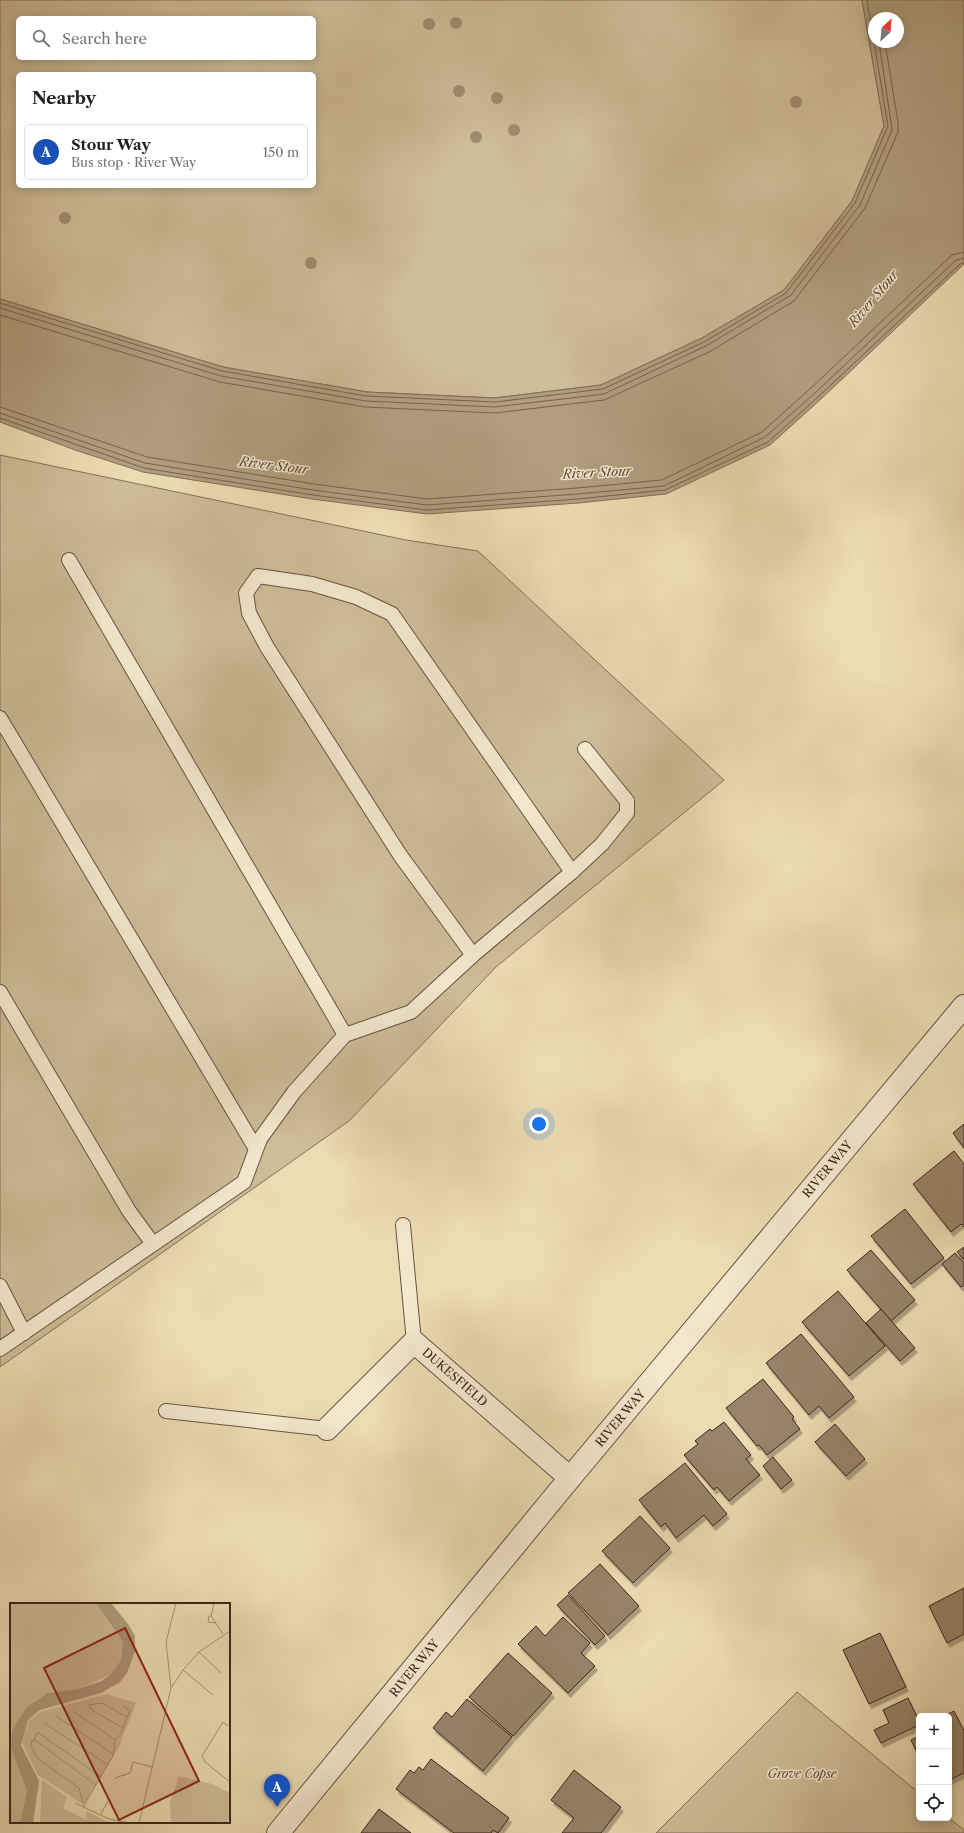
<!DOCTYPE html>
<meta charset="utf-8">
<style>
body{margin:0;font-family:"Libre Caslon Text",serif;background:#f6f6f6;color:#202124}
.controls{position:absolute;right:12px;bottom:12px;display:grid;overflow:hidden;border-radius:6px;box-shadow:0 2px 10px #0003}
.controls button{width:36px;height:36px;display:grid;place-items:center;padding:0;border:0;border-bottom:1px solid #e0e0e0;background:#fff;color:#202124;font:20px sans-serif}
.compass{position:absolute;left:868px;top:12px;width:36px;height:36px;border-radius:50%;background:#fff;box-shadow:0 2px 10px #0003;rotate:26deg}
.you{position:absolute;left:539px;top:1124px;width:14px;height:14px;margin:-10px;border:3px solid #fff;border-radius:50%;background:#1a73e8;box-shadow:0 0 0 6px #1a73e833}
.badge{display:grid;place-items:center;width:26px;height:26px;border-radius:50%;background:#ea580c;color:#fff;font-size:13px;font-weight:700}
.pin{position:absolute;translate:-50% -33px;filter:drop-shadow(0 1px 2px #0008)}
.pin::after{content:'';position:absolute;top:21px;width:14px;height:12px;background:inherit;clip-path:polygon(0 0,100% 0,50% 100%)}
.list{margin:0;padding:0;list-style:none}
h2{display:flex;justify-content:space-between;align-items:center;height:52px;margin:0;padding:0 16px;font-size:17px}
h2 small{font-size:13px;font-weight:400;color:#757577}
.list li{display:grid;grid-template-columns:26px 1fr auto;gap:12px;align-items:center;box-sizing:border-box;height:56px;margin:0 8px 8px;padding:0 8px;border:1px solid #e0e0e0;border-radius:6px}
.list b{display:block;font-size:15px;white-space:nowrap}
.list p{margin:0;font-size:13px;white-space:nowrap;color:#757577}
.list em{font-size:13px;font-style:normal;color:#757577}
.icon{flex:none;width:22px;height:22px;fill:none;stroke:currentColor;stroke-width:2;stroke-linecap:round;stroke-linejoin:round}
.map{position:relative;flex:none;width:964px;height:1833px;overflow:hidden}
.search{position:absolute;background:#fff;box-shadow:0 2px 10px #0003;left:16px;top:16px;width:300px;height:44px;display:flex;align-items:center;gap:10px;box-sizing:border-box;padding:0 14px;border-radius:6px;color:#757577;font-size:15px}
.panel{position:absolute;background:#fff;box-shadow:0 2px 10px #0003;left:16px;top:72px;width:300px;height:116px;border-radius:6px}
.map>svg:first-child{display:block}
</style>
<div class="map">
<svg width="964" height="1833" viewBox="0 0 964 1833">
<defs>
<filter id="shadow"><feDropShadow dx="2.5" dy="4.5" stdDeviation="0" flood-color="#0004"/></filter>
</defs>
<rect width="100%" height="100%" fill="#ecdcb3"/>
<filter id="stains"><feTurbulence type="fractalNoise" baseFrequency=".005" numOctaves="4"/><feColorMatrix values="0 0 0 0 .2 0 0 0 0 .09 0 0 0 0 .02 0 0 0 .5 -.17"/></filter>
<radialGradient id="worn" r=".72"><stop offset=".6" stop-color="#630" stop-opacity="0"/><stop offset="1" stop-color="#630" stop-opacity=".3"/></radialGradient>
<!-- green -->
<g fill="#cebd99" stroke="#84715a" fill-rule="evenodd">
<path d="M 0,0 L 862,0 L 884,126 L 852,201 L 784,290 L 702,338 L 601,385 L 495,398 L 367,392 L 223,367 L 0,299 ZM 18,18 L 314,18 L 314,58 L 18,58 ZM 18,74 L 314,74 L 314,186 L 18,186 Z"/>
<polygon points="0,455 406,540 478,551 724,780 496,967 349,1121 0,1367"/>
<polygon points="797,1692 919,1793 919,1818 949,1818 964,1830 964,1833 656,1833"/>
</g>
<!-- water -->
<path fill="#b09e7f" stroke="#816e57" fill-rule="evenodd" d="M 862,0 L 964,0 L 964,264 L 821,399 L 770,445 L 666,494 L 578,503 L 427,514 L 312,499 L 143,472 L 75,450 L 0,422 L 0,299 L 223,367 L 367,392 L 495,398 L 601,385 L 702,338 L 784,290 L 852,201 L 884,126 ZM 874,18 L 898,18 L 898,42 L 874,42 Z"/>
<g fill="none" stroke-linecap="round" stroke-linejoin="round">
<!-- shore -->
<g stroke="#76624d" stroke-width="1">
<polyline points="0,303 222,371 366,396 495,402 603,389 704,342 786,293 855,203 888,126 867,0"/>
<polyline points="0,308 221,376 366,401 495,407 604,394 706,346 791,295 860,205 892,130 879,42"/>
<polyline points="0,315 220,382 365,407 495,413 604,400 709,352 794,301 865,208 898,132 898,123 885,42"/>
<polyline points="0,407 147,457 314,484 427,499 577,488 662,480 762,432 811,388 952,255 964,252"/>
<polyline points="0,413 145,463 313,490 427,505 578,494 664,486 765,437 815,393 956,260 964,258"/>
<polyline points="0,418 144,468 313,495 427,510 578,499 665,490 768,442 819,396 960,264 964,263"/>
</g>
</g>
<!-- building -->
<g fill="#97846a" stroke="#3b251b" filter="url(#shadow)">
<polygon points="964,1124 964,1148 953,1133"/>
<polygon points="954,1151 964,1164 964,1227 961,1224 951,1232 913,1184"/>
<polygon points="905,1209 944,1258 911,1284 871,1236"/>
<polygon points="964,1247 964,1260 957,1252"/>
<polygon points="871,1250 915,1300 891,1321 847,1270"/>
<polygon points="955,1253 964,1263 964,1285 961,1287 942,1264"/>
<polygon points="838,1291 885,1346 849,1376 802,1322"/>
<polygon points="881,1309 915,1348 900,1361 866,1323"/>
<polygon points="801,1334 854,1397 829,1418 819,1406 809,1415 766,1363"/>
<polygon points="763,1379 794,1417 792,1419 800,1429 767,1455 759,1445 757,1446 726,1408"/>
<polygon points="724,1422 751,1455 746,1459 760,1475 729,1501 717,1487 714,1490 684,1455 698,1444 695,1441 710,1429 712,1431"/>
<polygon points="835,1424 865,1459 846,1476 815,1442"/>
<polygon points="773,1457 792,1480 781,1489 763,1466"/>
<polygon points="685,1463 727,1514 713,1526 704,1515 676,1538 665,1523 661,1527 639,1500"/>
<polygon points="640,1516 670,1548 633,1583 602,1551"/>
<polygon points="600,1564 639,1606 608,1635 568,1593"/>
<polygon points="964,1588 964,1634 947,1643 929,1606"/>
<polygon points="568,1595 605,1636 595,1645 557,1605"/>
<polygon points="563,1617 590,1643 581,1653 595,1666 568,1693 518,1644 536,1626 545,1636"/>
<polygon points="880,1633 906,1687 869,1704 843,1650"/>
<polygon points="508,1653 552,1693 513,1736 469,1697"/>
<polygon points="908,1698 919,1721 919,1725 881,1743 874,1730 889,1723 883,1710"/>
<polygon points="467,1699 512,1737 483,1771 433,1728 446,1712 452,1717"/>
<polygon points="954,1711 964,1731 964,1773 949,1780 949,1716 944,1716"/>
<polygon points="919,1736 919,1757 911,1740"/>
<polygon points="431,1759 509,1818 498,1833 493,1830 491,1833 454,1833 396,1789 410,1770 414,1773 419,1767 423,1770"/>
<polygon points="574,1770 621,1807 601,1833 562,1833 574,1818 551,1800"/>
<polygon points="379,1809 411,1833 361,1833"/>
</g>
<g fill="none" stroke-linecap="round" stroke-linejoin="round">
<!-- service casing -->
<g stroke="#675341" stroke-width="16">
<g id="service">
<polyline points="69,560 345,1035"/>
<polyline points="0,718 256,1149"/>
<polyline points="473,955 400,855 267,647 249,613 246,593 258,576 312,584 356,597 392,614 572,872"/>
<polyline points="0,992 129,1211 153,1244"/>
<polyline points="403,1225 414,1342"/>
<polyline points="0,1286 24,1333"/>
<polyline points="0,1349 244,1182 260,1139 294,1092 345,1035 411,1012 473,955 572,872 602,844 627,813 627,801 585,749"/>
<polyline points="166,1411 327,1429"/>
</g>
</g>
<!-- minor casing -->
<g stroke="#675341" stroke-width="24">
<g id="minor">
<polyline points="327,1429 414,1342 570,1478"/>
<polyline points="278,1833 570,1478 964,1006"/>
</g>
</g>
<!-- service -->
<use href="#service" stroke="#f3e8ce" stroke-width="14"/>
<!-- minor -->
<use href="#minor" stroke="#f3e8ce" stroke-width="22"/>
</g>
<!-- trees -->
<g fill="#9f8c70">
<circle cx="456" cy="23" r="6"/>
<circle cx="429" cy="24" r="6"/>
<circle cx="459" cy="91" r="6"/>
<circle cx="497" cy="98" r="6"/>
<circle cx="796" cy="102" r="6"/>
<circle cx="514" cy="130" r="6"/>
<circle cx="476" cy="137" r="6"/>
<circle cx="65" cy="218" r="6"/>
<circle cx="311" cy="263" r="6"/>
</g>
<g text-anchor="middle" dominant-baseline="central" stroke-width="3" stroke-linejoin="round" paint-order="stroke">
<!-- street labels -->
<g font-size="12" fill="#3b251b" stroke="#f3e8ce">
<text transform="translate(827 1169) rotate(-50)">RIVER WAY</text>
<text transform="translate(455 1377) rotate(41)">DUKESFIELD</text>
<text transform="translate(620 1418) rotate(-50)">RIVER WAY</text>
<text transform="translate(414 1668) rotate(-51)">RIVER WAY</text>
</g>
<!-- park labels -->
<g font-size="12" font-style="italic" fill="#604b3a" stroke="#f3e8ce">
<text x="802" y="1773">Grove Copse</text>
</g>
<!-- water labels -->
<g font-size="13" font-style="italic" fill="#5e4939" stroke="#f3e8ce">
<text transform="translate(873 298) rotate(-50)">River Stour</text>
<text transform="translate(274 465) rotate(7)">River Stour</text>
<text transform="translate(597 472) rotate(-3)">River Stour</text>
</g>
</g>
<!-- overview -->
<g transform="translate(10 1603)">
<rect width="220" height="220" fill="#ecdcb3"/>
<path d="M 0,0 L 86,0 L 113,39 L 113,47 L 111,57 L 100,72 L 68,86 L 36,90 L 18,103 L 7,118 L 2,129 L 1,145 L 17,188 L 10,220 L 0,220 ZM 97,91 L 126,100 L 109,144 L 74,202 L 28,172 L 13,142 L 13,135 L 19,118 L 30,109 ZM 169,173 L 202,181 L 220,190 L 220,214 L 216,220 L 161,220 L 160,199 ZM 32,177 L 57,194 L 53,205 L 77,217 L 76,208 L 100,220 L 30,220 Z" fill="#cebd99"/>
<path d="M 86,0 L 101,0 L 118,21 L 125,33 L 125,48 L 117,70 L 110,79 L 91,90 L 30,107 L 18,117 L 11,142 L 29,178 L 23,220 L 10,220 L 17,188 L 1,145 L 2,129 L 7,118 L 18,103 L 37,90 L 68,86 L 92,78 L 100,72 L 111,57 L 113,39 Z" fill="#b09e7f"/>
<path fill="none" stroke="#a59376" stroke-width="1" d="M 204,0 L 201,13 L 213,31M 201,13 L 199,13 L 198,19 L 206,20M 189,49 L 211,70M 173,67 L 203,92M 161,85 L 173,67 L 189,49 L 220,28M 63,108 L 105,137M 46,113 L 102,150M 34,120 L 98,162M 218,123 L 213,119 L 192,153 L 195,159 L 220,179M 113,125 L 83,108 L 79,102 L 92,100 L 117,114M 24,137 L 27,130 L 29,130 L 91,174M 105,175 L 120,170 L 123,159 L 142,164M 65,200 L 99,216 L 120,220M 73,200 L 69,185 L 27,155 L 21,143 L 22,138 L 25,137 L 86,182M 73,204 L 103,153 L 105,137 L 110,132 L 120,107 L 113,103M 91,211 L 98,198M 129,220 L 161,85 L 156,39 L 166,0"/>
<path fill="#8f2418" fill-opacity="0.15" stroke="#8f2418" stroke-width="2" d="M 115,25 L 189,178 L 109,217 L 34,65 Z"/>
<rect width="220" height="220" fill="none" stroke="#3b251b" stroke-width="2"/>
</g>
<rect width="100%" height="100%" filter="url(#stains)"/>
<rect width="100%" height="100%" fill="url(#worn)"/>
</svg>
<div class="controls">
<button>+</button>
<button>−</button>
<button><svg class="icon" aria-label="locate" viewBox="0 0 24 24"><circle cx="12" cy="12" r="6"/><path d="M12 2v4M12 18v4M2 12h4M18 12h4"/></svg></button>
</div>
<svg class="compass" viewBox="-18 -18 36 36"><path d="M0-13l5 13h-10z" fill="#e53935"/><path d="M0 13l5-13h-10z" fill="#757577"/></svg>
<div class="you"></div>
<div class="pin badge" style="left:277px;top:1807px;background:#1a4fb4">A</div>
<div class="search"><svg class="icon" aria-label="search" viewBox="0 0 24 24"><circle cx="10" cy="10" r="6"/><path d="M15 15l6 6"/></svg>Search here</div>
<section class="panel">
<h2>Nearby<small></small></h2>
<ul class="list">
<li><span class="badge" style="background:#1a4fb4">A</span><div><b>Stour Way</b><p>Bus stop · River Way</p></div><em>150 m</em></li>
</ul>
</section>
</div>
